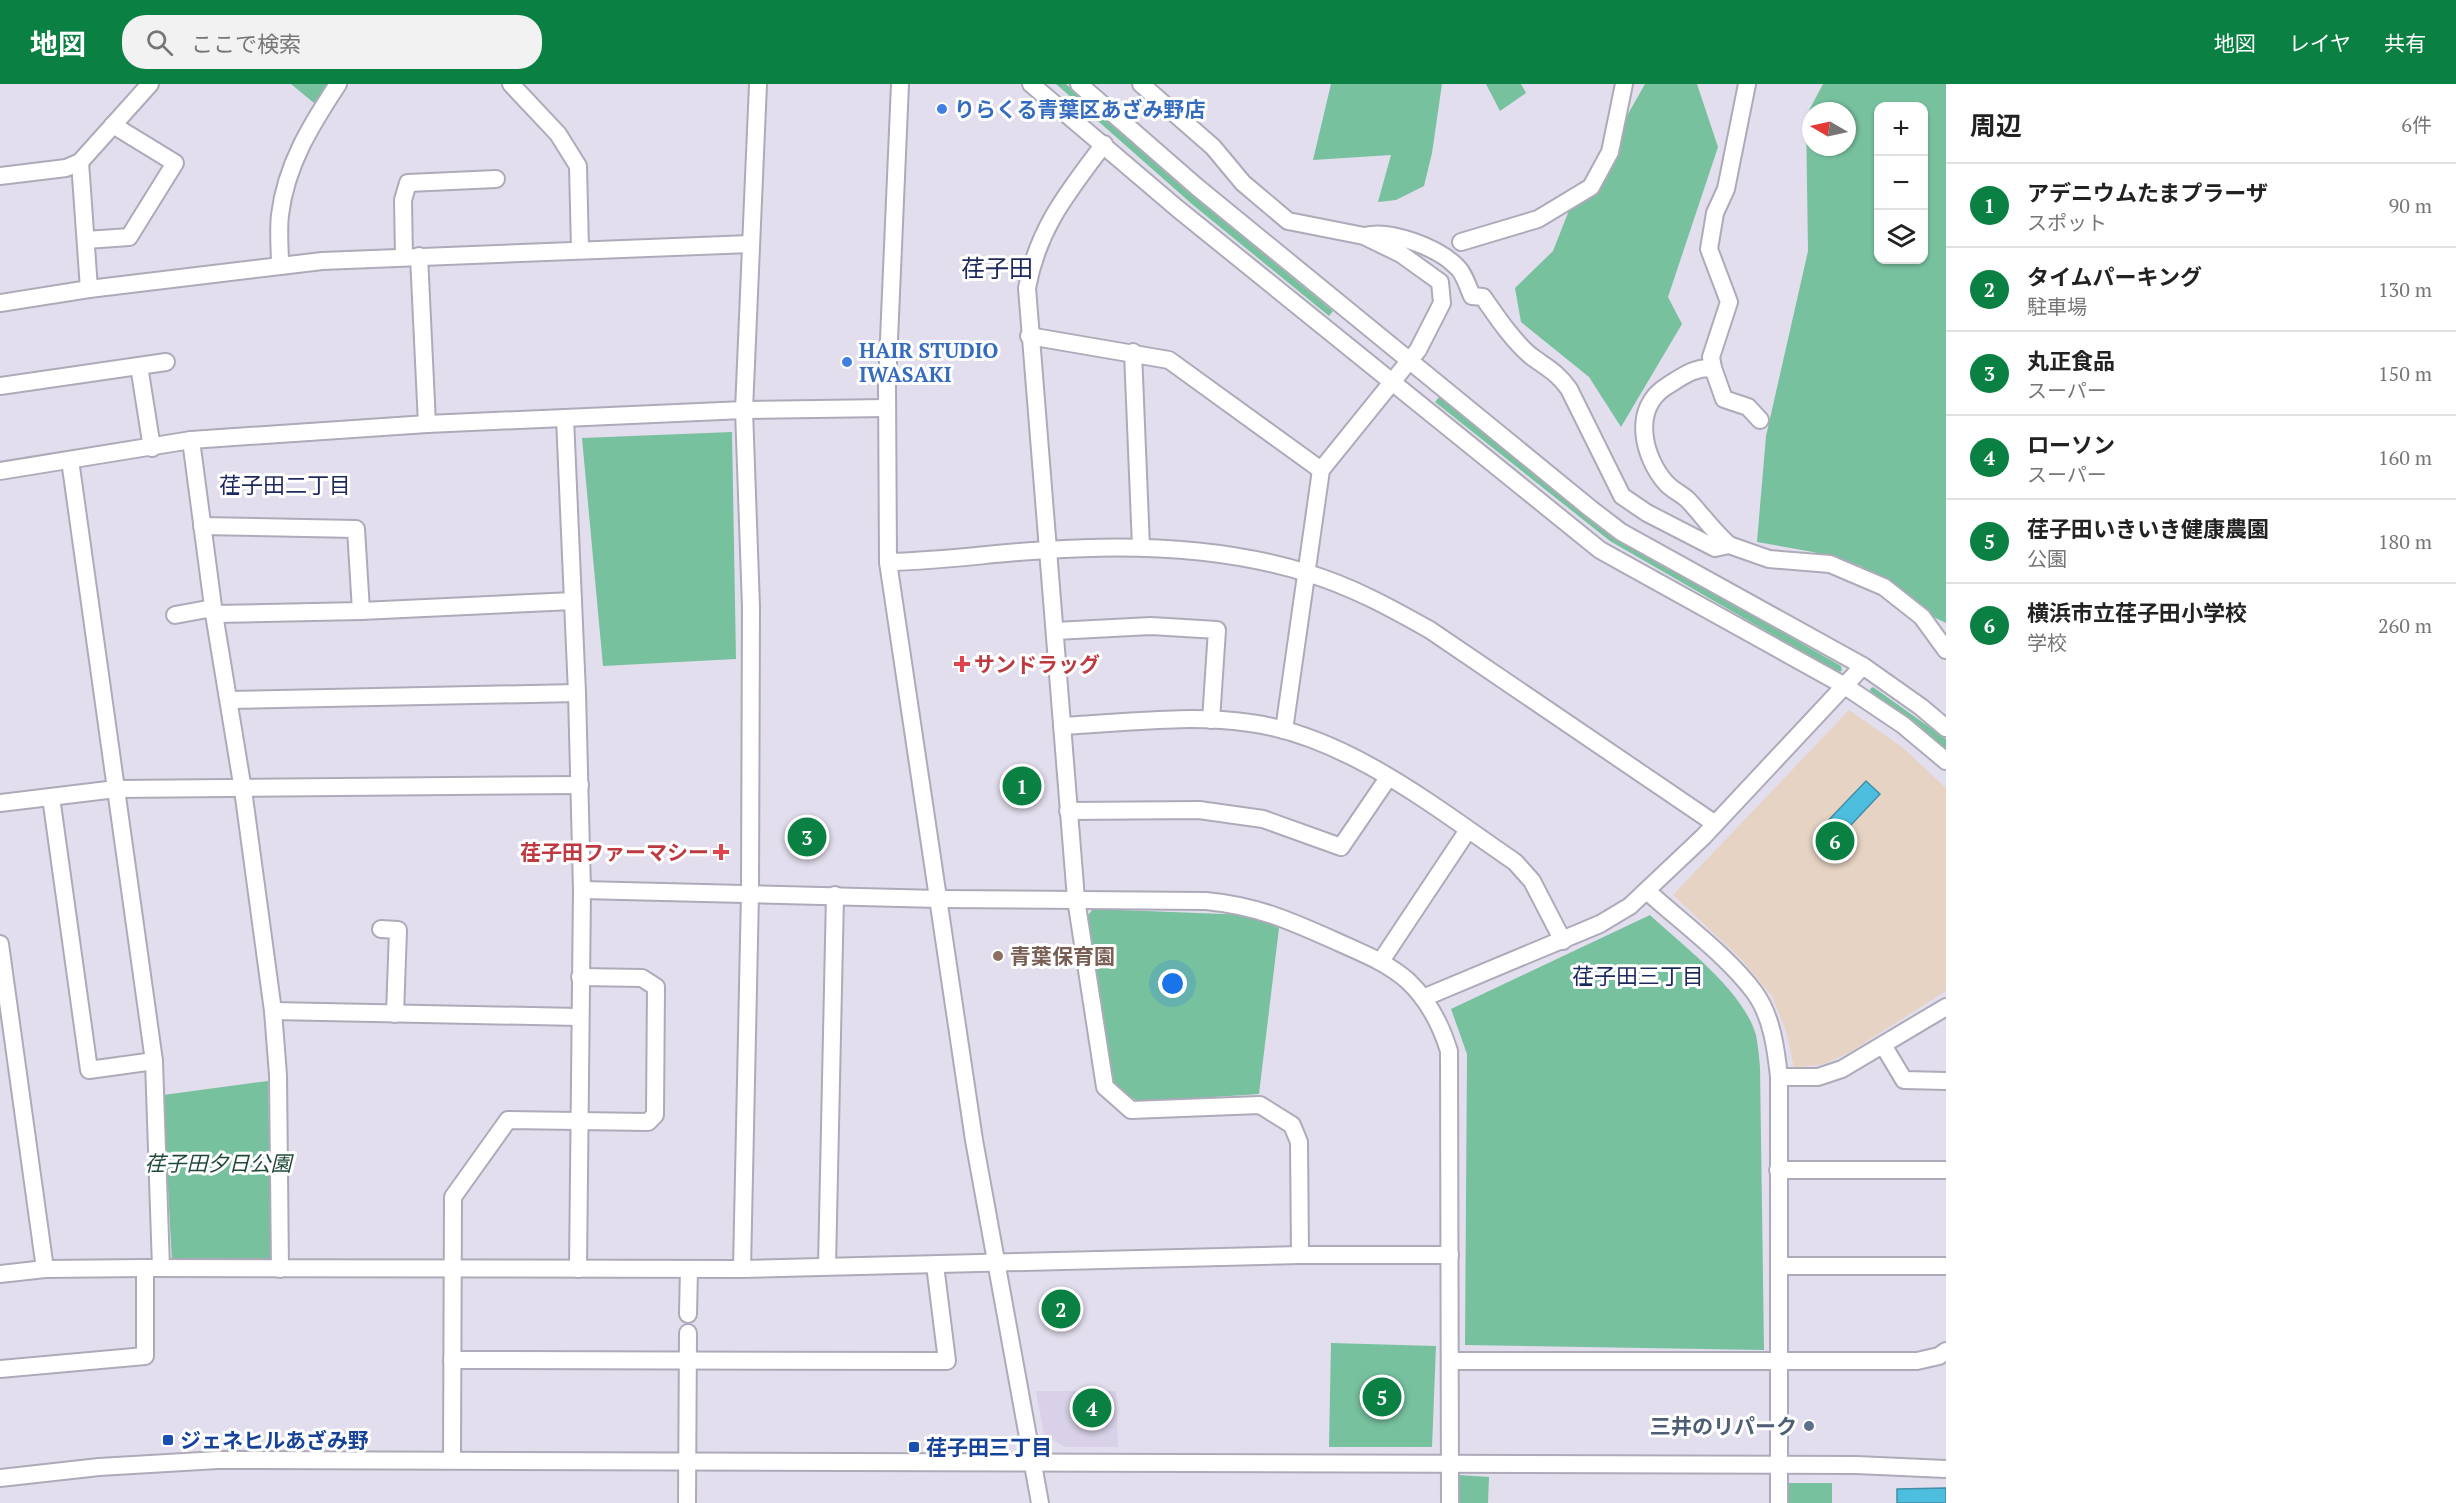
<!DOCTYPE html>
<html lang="ja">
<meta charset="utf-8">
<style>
body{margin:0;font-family:"PT Serif","Noto Sans JP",serif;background:#f2f2f2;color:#222}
.controls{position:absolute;right:18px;top:18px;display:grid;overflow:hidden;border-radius:12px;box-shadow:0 2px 4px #0004}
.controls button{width:54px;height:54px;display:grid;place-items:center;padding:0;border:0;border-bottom:2px solid #e0e0e0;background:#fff;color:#222;font:30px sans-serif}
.compass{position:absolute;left:1802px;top:18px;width:54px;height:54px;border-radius:50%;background:#fff;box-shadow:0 2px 4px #0004;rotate:279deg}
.you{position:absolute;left:1173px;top:900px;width:21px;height:21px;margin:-15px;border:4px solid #fff;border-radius:50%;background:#1a73e8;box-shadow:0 0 0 9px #1a73e833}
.badge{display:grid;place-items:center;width:39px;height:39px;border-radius:50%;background:#0b8043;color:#fff;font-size:20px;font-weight:700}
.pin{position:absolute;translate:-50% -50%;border:3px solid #fff;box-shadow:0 2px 6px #0006}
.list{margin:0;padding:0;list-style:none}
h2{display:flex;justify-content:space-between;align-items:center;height:78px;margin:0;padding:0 24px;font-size:26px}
h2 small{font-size:20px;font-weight:400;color:#767676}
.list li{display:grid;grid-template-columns:39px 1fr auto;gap:18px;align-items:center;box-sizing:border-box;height:84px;padding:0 24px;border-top:2px solid #e0e0e0}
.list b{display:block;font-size:22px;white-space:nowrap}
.list p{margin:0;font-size:20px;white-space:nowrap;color:#767676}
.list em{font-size:20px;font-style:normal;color:#767676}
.icon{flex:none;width:33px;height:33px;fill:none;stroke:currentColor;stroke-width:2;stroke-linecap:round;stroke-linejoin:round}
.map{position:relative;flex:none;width:1946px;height:1419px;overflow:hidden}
header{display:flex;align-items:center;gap:36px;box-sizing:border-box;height:84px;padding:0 30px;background:#0b8043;color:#fff}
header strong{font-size:28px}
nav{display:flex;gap:33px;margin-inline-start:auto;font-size:21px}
.search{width:420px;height:54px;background:#f2f2f2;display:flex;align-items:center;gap:15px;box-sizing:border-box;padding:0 21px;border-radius:24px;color:#767676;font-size:22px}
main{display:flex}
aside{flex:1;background:#fff}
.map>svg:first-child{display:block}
</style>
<header>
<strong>地図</strong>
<div class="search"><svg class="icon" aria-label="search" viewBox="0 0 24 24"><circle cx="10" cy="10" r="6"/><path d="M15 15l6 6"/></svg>ここで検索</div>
<nav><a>地図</a><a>レイヤ</a><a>共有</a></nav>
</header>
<main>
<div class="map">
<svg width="1946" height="1419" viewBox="0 0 1946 1419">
<rect width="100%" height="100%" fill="#e3deed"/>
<!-- built -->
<polygon fill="#d8d1e7" points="1036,1307 1116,1307 1118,1363 1065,1363 1044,1351"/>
<!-- education -->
<polygon fill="#e6d3c3" points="1849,626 1902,663 1946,704 1946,907 1850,968 1824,980 1794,984 1786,947 1772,912 1741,875 1673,811"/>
<!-- green -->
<g fill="#77c19f" fill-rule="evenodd">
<polygon points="291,0 327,0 314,19"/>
<polygon points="1056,0 1066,0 1182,103 1333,227 1329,232 1193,121"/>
<polygon points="1331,0 1442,0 1432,69 1424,102 1396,116 1378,118 1391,71 1313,76"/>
<polygon points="1486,0 1521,0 1526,9 1500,27"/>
<polygon points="1645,0 1697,0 1718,63 1668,213 1682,240 1621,343 1589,293 1521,238 1515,204 1553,167 1579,101 1616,68 1628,30"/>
<path d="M 1823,0 L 1946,0 L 1946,539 L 1921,527 L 1861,482 L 1813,468 L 1757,458 L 1766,352 L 1808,167 L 1806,32 ZM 1878,22 L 1924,22 L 1924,176 L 1878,176 ZM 1811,27 L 1847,27 L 1847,63 L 1811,63 Z"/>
<polygon points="1440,312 1618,454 1841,582 1842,587 1837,588 1610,457 1435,318"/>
<polygon points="732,348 736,575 603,582 582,354"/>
<polygon points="1873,603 1946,655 1946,665 1871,609 1870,605"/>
<polygon points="1093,825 1250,831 1279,844 1259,1010 1139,1018 1113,1002 1088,831"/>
<path d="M 1650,831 C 1683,862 1743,906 1756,951 C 1758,961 1759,972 1760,983 L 1764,1266 L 1465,1261 L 1467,970 L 1451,925 Z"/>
<polygon points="268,997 272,1179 172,1178 163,1011"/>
<polygon points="1331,1259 1436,1262 1432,1363 1329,1363"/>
<polygon points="1459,1391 1489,1393 1488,1419 1458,1419"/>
<polygon points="1788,1399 1832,1399 1832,1419 1787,1419"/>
</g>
<!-- water -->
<g fill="#4ebedf" stroke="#418fa8" stroke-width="1.5">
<polygon points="1866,697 1880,710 1835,758 1821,744"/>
<polygon points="1946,1404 1946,1419 1897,1419 1897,1405"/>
</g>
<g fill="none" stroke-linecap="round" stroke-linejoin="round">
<!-- minor casing -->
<g stroke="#aeaab9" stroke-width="20">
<g id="minor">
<polyline points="511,0 558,50 578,82 580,165"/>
<polyline points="900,0 887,302 888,478 974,1056 1040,1419"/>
<polyline points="1031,0 1178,125 1600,466 1845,602 1903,641 1946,677"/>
<polyline points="1079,0 1197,103 1591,425 1621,448 1863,582 1921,623 1946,644"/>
<polyline points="1141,0 1213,63 1243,99 1288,137 1364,152 1401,170 1440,198 1442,219 1418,266 1321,386 1284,646"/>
<path d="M 1104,60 C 1068,108 1038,144 1027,204 L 1076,815 L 1105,1003 L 1131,1026 L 1260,1021 L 1292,1041 L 1299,1058 L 1300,1171"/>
<polyline points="80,78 89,205"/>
<polyline points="0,92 66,84 80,78 150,0"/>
<path d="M 1365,152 C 1390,145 1439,164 1457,183 C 1464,189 1468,203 1472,212 L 1483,213 C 1497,233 1512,256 1531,272 C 1547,284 1557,288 1569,305 L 1622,412 L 1647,429 L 1715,464 L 1729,461 L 1769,475 L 1830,480 L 1884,503 L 1922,533 L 1946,566"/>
<polyline points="86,156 129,153 175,79 113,41"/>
<polyline points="1461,158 1538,135 1591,103 1610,68 1624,0"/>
<polyline points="419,172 427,340"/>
<polyline points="404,173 403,116 408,99 496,95"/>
<path d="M 280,182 C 280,165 278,147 280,131 C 286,81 311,41 338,0"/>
<polyline points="0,219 89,205 322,177 750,160"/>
<polyline points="1029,252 1169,276 1321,386"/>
<polyline points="1133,268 1141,463"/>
<polyline points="139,282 152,364"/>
<polyline points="1713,284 1711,273 1729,218 1709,165 1715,129 1726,105 1747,0"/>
<polyline points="0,302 166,278"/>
<polyline points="565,334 577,609 582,806 578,1185"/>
<polyline points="191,356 214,530 243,706 273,927 278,991 280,1185"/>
<polyline points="70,376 154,977 161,1184"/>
<polyline points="0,387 191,356 427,340 744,326 887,324"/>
<polyline points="202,442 356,445 361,527"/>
<path d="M 1729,461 C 1714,448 1702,431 1688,416 C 1682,410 1672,406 1666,399 C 1643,373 1631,324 1667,302 C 1683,292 1694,283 1713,284 L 1724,315 L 1748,323 L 1760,336"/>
<path d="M 888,478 C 941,477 994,469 1046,466 C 1133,460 1224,463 1307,489 C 1351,502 1391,524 1430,546 L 1714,739"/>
<polyline points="214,530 361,527 573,517"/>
<polyline points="175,531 213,524"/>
<polyline points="1055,547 1151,542 1217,546 1211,636"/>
<polyline points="229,616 577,609"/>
<path d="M 1062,642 C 1124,639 1189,630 1250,639 C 1347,652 1436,724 1515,778 L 1532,797 L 1563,857"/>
<polyline points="51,713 89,986 154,977"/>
<polyline points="0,719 116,705 580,701"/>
<polyline points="1068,727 1199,726 1263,735 1341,763 1388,694"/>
<path d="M 582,806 L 939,815 L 1206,817 C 1259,822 1293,838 1340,859 C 1364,870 1388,879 1408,897 C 1428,916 1441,941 1449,967 L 1450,1419"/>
<path d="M 1647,807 C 1680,837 1729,873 1755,909 C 1772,933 1776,965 1779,993 L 1779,1419"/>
<polyline points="381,845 398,846 395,930"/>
<polyline points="0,860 45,1185"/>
<polyline points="1381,877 1468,746"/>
<polyline points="1423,914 1600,840 1630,822 1703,753 1863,582"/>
<polyline points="273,927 579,933"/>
<polyline points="1883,961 1904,996 1946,997"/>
<polyline points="1779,993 1818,993 1842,985 1946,923"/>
<polyline points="1778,1086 1946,1086"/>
<polyline points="827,1182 835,811"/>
<polyline points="1779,1182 1946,1182"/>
<polyline points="742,1185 750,809 751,523 744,326 758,0"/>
<polyline points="0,1190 45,1185 145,1184 742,1185 1300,1171 1450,1171"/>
<polyline points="688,1230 689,1185"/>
<polyline points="452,1276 947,1277 935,1181"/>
<polyline points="1451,1277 1917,1277 1939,1272 1946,1267"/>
<polyline points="0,1285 145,1272 145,1184"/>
<polyline points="452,1376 453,1113 508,1036 648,1038 655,1031 656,903 642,894 580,893"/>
<polyline points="0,1394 99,1383 218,1376 1856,1381 1946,1385"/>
<polyline points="687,1419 688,1249"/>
</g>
</g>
<!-- minor -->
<use href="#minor" stroke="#fff" stroke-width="16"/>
</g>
<!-- markers -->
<g fill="#3f7fe0" stroke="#fff" stroke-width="2">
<circle cx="942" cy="25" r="6"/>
<circle cx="847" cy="278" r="6"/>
</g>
<g fill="#e0444e" stroke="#fff" stroke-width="2">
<path d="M959 571h6v6h6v6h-6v6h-6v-6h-6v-6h6z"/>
<path d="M718 759h6v6h6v6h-6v6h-6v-6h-6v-6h6z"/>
</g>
<circle fill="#8d6e63" stroke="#fff" stroke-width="2" cx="998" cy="872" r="6"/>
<circle fill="#5c6f8a" stroke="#fff" stroke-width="2" cx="1809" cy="1342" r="6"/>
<g fill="#1a4fb4" stroke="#fff" stroke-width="2">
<rect x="162" y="1350" width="12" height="12" rx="3"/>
<rect x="908" y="1357" width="12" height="12" rx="3"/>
</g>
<g text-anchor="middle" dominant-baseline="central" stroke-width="6" stroke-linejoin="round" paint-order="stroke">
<!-- shop labels -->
<g font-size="21" font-weight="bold" fill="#366cbe" stroke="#fff" text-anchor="start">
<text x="954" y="25">りらくる青葉区あざみ野店</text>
<text x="859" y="266">HAIR STUDIO<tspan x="859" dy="24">IWASAKI</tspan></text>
</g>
<!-- health labels -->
<g font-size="21" font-weight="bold" fill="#be3a42" stroke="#fff" text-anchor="start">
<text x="974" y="580">サンドラッグ</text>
<text x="709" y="768" text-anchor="end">荏子田ファーマシー</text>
</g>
<!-- education labels -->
<g font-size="21" font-weight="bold" fill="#785e54" stroke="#fff" text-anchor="start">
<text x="1010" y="872">青葉保育園</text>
</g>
<!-- park labels -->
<g font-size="21" font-style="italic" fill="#204938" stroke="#fff">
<text x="218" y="1079">荏子田夕日公園</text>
</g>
<!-- service labels -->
<g font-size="21" font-weight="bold" fill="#4e5e75" stroke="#fff" text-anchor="end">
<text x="1797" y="1342">三井のリパーク</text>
</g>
<!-- transit labels -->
<g font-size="21" font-weight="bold" fill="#164399" stroke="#fff" text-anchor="start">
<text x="180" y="1356">ジェネヒルあざみ野</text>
<text x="926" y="1363">荏子田三丁目</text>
</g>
<!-- neighbourhood labels -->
<g font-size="22" fill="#1d285f" stroke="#fff">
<text x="285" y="400">荏子田二丁目</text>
<text x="1638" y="891">荏子田三丁目</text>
</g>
<!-- quarter labels -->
<g font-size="24" fill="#1d285f" stroke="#fff">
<text x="997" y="184">荏子田</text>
</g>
</g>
</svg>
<div class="controls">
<button>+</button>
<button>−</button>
<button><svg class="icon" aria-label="layers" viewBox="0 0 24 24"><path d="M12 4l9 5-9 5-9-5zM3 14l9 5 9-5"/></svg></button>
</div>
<svg class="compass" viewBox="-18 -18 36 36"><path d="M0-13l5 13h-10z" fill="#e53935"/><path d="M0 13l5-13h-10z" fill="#767676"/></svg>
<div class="you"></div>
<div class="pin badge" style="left:1022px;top:702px">1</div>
<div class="pin badge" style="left:1061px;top:1225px">2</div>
<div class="pin badge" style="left:807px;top:753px">3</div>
<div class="pin badge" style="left:1092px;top:1324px">4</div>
<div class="pin badge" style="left:1382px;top:1313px">5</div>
<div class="pin badge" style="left:1835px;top:757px">6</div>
</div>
<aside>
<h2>周辺<small>6件</small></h2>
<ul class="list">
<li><span class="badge">1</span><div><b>アデニウムたまプラーザ</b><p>スポット</p></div><em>90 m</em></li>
<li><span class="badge">2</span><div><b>タイムパーキング</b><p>駐車場</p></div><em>130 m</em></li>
<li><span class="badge">3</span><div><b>丸正食品</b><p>スーパー</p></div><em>150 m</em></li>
<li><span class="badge">4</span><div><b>ローソン</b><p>スーパー</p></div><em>160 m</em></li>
<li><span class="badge">5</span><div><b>荏子田いきいき健康農園</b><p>公園</p></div><em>180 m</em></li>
<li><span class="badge">6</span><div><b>横浜市立荏子田小学校</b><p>学校</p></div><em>260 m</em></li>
</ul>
</aside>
</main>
